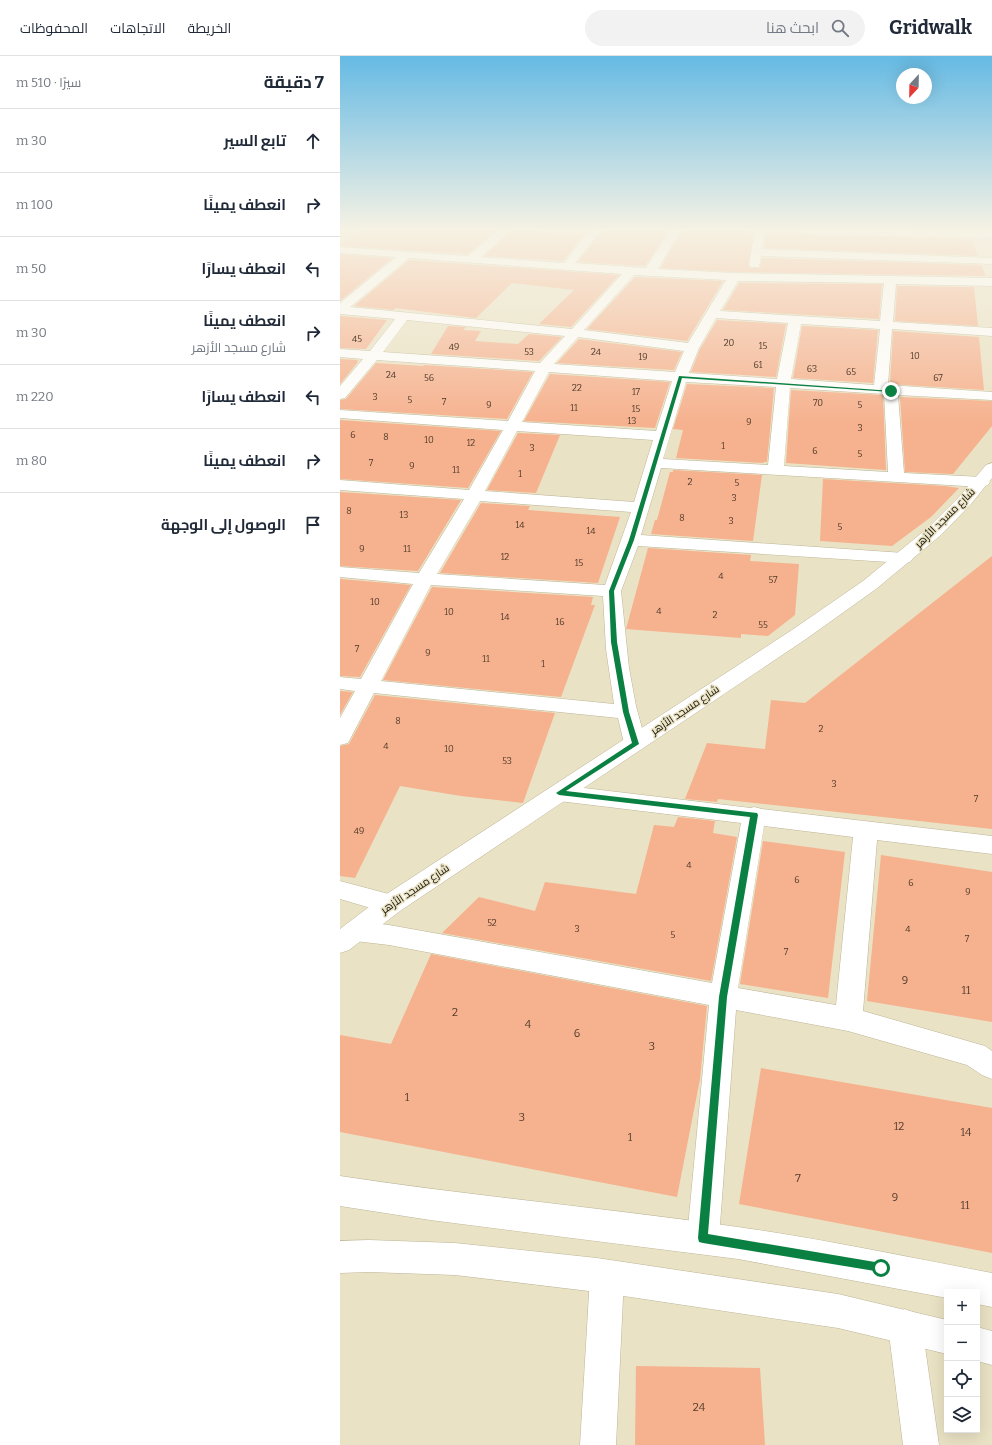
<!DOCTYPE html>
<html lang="ar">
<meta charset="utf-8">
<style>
body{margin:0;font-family:Bitter,Cairo,serif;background:#f2f2f3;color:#1f2937;direction:rtl}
.controls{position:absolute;right:12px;bottom:12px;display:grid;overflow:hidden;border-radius:0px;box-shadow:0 4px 16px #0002}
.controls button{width:36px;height:36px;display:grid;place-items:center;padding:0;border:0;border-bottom:1px solid #e0e1e3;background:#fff;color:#1f2937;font:20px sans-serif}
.compass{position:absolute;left:556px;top:12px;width:36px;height:36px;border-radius:50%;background:#fff;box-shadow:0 4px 16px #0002;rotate:202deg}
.stop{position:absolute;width:12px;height:12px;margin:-9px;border:3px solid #0b8043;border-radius:50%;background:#fff}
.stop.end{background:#0b8043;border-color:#fff;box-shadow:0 1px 4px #0008}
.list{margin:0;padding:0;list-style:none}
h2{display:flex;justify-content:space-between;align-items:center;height:52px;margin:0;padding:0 16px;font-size:17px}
h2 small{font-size:13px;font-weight:400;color:#747a83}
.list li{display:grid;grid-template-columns:26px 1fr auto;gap:12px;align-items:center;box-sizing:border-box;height:64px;padding:0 16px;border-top:1px solid #e0e1e3}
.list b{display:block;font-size:15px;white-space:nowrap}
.list p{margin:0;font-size:13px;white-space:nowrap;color:#747a83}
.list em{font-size:13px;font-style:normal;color:#747a83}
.icon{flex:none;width:22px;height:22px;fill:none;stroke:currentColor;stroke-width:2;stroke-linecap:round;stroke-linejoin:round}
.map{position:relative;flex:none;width:652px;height:1389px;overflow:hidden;direction:ltr}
header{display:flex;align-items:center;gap:24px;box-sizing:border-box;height:56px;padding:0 20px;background:#fff;border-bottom:1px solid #e0e1e3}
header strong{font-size:19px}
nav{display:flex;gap:22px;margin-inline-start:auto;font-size:14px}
.search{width:280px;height:36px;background:#f2f2f3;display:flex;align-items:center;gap:10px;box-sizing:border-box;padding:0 14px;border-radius:22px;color:#747a83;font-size:15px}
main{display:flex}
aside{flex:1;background:#fff}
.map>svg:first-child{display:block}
</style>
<header>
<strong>Gridwalk</strong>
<div class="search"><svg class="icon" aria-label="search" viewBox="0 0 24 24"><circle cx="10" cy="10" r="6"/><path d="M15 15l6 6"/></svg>ابحث هنا</div>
<nav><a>الخريطة</a><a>الاتجاهات</a><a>المحفوظات</a></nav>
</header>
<main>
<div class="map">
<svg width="652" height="1389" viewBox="0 0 652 1389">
<rect width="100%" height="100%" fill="#eae2c4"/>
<!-- building -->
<g fill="#f6b18e">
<polygon points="21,175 156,175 128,198 0,190 0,188"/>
<polygon points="171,175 193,175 244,178 223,205 145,200"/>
<polygon points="262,175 328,175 305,210 238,206"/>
<polygon points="341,175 410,175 409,178 413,178 408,209 411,212 420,212 422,202 641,209 646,220 394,216 321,212"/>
<polygon points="426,178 632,183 638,200 424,192"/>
<polygon points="0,198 52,202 0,245"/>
<polygon points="69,204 279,219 231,271 199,268 234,234 172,227 136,262 55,252 54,254 14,250"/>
<polygon points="295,221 383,225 347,285 247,273"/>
<polygon points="399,227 542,228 539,263 383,254"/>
<polygon points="557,230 634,231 638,270 555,265"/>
<polygon points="0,260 47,264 26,293 0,292"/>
<polygon points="377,264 446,268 436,321 351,316 360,293"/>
<polygon points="108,270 126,271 123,274 141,275 135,285 178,288 189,278 222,281 199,305 91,298"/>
<polygon points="462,270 538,274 533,327 453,322"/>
<polygon points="553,275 639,281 644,334 550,328"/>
<polygon points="239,283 342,296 334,314 217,307"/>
<polygon points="0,303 18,304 17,306 18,306 0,328"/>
<polygon points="36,307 83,310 84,309 193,316 167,363 0,353 0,344 6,343"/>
<polygon points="210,318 330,326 315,372 184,365"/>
<polygon points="347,328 434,332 427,406 424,406 423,407 336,402 343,374 333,373"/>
<polygon points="451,334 543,339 546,414 446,407"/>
<polygon points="560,341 652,345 652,370 613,418 565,416"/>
<polygon points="0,364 161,375 128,432 0,423"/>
<polygon points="178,377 220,379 196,437 147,434"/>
<polygon points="333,414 422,419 413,485 311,478 315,464 317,464 330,416 333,416"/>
<polygon points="483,423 604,430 619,432 591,461 552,490 480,485"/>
<polygon points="0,436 121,444 78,515 0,510"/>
<polygon points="141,447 190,450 188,454 280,461 258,527 100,517"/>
<polygon points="308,492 411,499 410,505 459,508 455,559 428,580 401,578 401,582 286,573"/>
<polygon points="652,500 652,773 378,743 377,746 345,743 367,687 425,693 431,644 465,647"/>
<polygon points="0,523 71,529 20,621 0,620"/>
<polygon points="92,531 253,541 251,549 255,549 221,641 43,624"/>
<polygon points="0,635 13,636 0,659"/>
<polygon points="35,639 215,657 183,747 121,740 60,730 15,822 0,820 0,690 9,688"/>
<polygon points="338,761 375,765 373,777 397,781 371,925 102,877 139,841 195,855 205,826 296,838 314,769 334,771"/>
<polygon points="423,785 505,796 488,942 400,928"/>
<polygon points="541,799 652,816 652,966 527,945"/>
<polygon points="91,898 367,950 360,1023 337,1141 0,1076 0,979 51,988"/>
<polygon points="421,1012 652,1052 652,1197 399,1148"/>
<polygon points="296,1310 420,1312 425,1389 295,1389"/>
</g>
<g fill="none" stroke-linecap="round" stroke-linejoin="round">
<!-- street casing -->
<g stroke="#bdb598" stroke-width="1">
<g id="street">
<path d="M 158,175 L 170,175 L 141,201 L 224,207 L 249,175 L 260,175 L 235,207 L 306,212 L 330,175 L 340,175 L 318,213 L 394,217 L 652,222 L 652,230 L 556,228 L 553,266 L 652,272 L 652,280 L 552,273 L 548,329 L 652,336 L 652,344 L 558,339 L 564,417 L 642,421 L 648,423 L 650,426 L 648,429 L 642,431 L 321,412 L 301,479 L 564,497 L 570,498 L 573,502 L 570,506 L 564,507 L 298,490 L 281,535 L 289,612 L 296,650 L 306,687 L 303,692 L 295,694 L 287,692 L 284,687 L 278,662 L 34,637 L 8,687 L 0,689 L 0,662 L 15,635 L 0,633 L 0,621 L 21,623 L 73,528 L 0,521 L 0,511 L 79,517 L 124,443 L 0,434 L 0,424 L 129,434 L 163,374 L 0,362 L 0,354 L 168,365 L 195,315 L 37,304 L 5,342 L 0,343 L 0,330 L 23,303 L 0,301 L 0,293 L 30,295 L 55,263 L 0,258 L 0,247 L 56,201 L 0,197 L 0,191 L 128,200 ZM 69,202 L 282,218 L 232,273 L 10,251 ZM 294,219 L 386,224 L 348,287 L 244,274 ZM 398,225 L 544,227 L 540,265 L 380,255 ZM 376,262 L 448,267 L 437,323 L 349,317 L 359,292 ZM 67,264 L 225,280 L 200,307 L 43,296 ZM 461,268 L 540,273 L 534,329 L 451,323 ZM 238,281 L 344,295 L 335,316 L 214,308 ZM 209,316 L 332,325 L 316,375 L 182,366 ZM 346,326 L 436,331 L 428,409 L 323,403 ZM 450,332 L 544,338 L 548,416 L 444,410 ZM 177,375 L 313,384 L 294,446 L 145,435 ZM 140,445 L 291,456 L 265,529 L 97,518 ZM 91,529 L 263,540 L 266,593 L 274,648 L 41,625 Z"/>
<polygon points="415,175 425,175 422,193 652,202 652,208 421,200 419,211 411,211 409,209"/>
<polygon points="455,175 652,176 652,182 460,178"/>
<path d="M 219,729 L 411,752 L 414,751 L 422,753 L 652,780 L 652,798 L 537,784 L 523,955 L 645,990 L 652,995 L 652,1023 L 642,1019 L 627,1009 L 508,975 L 396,954 L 379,1182 L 374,1193 L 363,1198 L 352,1193 L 347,1182 L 369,949 L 49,889 L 15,885 L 6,882 L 2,875 L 6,868 L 15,865 L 49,869 L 372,927 L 401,767 L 219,745 L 211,743 L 208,737 L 211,731 ZM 424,770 L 513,781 L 496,949 L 398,932 Z"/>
<polygon points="0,825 60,841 64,848 60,855 51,858 0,843"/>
<polygon points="267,1204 279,1209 284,1221 276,1389 240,1389 250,1221 255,1209"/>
<polygon points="565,1253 577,1258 582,1270 599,1389 563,1389 548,1270 553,1258"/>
</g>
</g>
<!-- secondary casing -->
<g stroke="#bdb598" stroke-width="1">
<g id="secondary">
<polygon points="652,407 652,422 631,448 601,479 536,533 466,583 60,855 9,894 0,897 0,873 42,841 452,574 523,525 589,471 619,441 646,409"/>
<path d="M 0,1120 C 132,1140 265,1152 398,1171 C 483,1183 567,1201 652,1217 L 652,1251 L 637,1248 L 637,1236 L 607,1236 L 607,1242 L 398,1203 L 90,1164 L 0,1150 Z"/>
<polygon points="29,1184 115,1187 257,1202 498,1238 607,1264 607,1298 498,1272 257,1236 115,1219 29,1216 0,1217 0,1185"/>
<polygon points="637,1271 652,1275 652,1309 637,1305"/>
</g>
</g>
<!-- street -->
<use href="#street" fill="#fff" fill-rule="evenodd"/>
<!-- secondary -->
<use href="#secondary" fill="#fff" fill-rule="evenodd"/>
</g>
<!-- sky -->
<linearGradient id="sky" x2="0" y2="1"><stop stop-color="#65bae4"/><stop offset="0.47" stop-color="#f6f2e4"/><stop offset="1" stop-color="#f6f2e4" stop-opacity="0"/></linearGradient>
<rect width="652" height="369" fill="url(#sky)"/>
<!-- route -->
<polygon fill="#0b8043" points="339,320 553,335 551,336 342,322 294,484 274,535 277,586 289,656 299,688 226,735 417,757 418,759 387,941 368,1178 541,1207 544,1208 545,1212 544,1215 541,1216 363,1187 359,1186 358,1182 379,941 410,761 219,739 216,737 292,687 283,656 271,586 269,535 289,484"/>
<g text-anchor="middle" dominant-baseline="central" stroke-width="3" stroke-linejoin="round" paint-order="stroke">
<!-- number labels -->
<g font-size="9" fill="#503c2b">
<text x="17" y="283">45</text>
<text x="389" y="287">20</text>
<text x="423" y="290">15</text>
<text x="114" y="291">49</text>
<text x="189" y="296">53</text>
<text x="256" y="296">24</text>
<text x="575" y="300">10</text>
<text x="303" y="301">19</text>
<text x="418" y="309">61</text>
<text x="472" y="313">63</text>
<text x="511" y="316">65</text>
<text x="51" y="319">24</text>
<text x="89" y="322">56</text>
<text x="598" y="322">67</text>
<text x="237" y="332">22</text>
<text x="296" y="336">17</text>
<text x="35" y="341">3</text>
<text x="70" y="344">5</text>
<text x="104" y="346">7</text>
<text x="478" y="347">70</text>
<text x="149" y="349">9</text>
<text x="520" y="349">5</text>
<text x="234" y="352">11</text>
<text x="296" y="353">15</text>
<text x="292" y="365">13</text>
<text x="409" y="366">9</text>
<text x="520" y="372">3</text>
<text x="13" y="379">6</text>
<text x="46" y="381">8</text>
<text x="89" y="384">10</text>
<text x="131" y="387">12</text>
<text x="383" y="390">1</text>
<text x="192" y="392">3</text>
<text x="475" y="395">6</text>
<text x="520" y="398">5</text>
<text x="31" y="407">7</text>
<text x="72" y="410">9</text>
<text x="116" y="414">11</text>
<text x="180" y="418">1</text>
<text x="350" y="426">2</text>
<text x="397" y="427">5</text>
<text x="394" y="442">3</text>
<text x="9" y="455">8</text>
<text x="64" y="459">13</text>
<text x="342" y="462">8</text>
<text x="391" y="465">3</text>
<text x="180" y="469">14</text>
<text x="500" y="471">5</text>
<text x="251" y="475">14</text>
<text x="22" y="493">9</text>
<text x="67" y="493">11</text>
<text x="165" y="501">12</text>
<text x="239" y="507">15</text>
<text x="381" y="520">4</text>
<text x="433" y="524">57</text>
<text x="35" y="546">10</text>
<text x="319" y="555">4</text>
<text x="109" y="556">10</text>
<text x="375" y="559">2</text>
<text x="165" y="561">14</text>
<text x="220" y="566">16</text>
<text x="423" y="569">55</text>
<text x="17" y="593">7</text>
<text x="88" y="597">9</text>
<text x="146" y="603">11</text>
<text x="203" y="608">1</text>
<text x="58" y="665">8</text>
<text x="481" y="673">2</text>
<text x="46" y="690">4</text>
<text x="109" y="693">10</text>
<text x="167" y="705">53</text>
<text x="494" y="728">3</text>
<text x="636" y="743">7</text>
<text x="19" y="775">49</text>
<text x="349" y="809">4</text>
<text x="457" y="824">6</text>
<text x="571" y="827">6</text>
<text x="628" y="836">9</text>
<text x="152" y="867">52</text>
<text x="237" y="873">3</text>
<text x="568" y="873">4</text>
<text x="333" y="879">5</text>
<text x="627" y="883">7</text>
<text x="446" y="896">7</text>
</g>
<!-- street labels -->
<g font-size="11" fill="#18150a" stroke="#eae2c4">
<text transform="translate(605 462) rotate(-45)">شارع مسجد الأزهر</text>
<text transform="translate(345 654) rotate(-34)">شارع مسجد الأزهر</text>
<text transform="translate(75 833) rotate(-34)">شارع مسجد الأزهر</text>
</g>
<!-- near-number labels -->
<g font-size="11" fill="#503c2b">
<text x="565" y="924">9</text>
<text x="626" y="934">11</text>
<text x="115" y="956">2</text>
<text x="188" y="968">4</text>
<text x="237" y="977">6</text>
<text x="312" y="990">3</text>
<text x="67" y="1041">1</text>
<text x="182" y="1061">3</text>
<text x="559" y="1070">12</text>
<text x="626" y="1076">14</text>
<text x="290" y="1081">1</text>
<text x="458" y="1122">7</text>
<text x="555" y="1141">9</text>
<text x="625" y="1149">11</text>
<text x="359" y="1351">24</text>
</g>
</g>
</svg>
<div class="controls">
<button>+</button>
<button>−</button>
<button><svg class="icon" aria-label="locate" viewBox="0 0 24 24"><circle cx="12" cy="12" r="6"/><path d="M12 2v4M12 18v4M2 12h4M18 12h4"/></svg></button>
<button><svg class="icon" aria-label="layers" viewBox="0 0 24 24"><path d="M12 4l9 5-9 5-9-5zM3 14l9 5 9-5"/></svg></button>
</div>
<svg class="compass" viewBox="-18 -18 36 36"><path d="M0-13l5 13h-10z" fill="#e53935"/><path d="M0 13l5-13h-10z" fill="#747a83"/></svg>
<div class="stop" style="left:541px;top:1212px"></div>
<div class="stop end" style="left:551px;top:335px"></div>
</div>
<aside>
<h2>7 دقيقة<small>سيرًا · 510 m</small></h2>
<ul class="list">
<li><svg class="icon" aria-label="ahead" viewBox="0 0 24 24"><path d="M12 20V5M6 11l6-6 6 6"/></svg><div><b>تابع السير</b></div><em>30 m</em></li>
<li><svg class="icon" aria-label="right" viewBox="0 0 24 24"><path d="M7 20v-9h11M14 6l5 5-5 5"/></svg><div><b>انعطف يمينًا</b></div><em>100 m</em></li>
<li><svg class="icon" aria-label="left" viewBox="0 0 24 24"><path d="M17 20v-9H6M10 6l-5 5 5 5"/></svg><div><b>انعطف يسارًا</b></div><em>50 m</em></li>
<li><svg class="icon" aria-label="right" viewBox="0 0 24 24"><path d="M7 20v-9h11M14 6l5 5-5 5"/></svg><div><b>انعطف يمينًا</b><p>شارع مسجد الأزهر</p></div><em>30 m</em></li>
<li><svg class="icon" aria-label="left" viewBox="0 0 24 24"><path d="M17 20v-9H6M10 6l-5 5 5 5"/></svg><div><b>انعطف يسارًا</b></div><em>220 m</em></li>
<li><svg class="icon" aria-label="right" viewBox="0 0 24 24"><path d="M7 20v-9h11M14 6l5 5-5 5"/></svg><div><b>انعطف يمينًا</b></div><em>80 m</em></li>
<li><svg class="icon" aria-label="arrive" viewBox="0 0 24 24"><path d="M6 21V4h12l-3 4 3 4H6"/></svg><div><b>الوصول إلى الوجهة</b></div></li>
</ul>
</aside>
</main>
